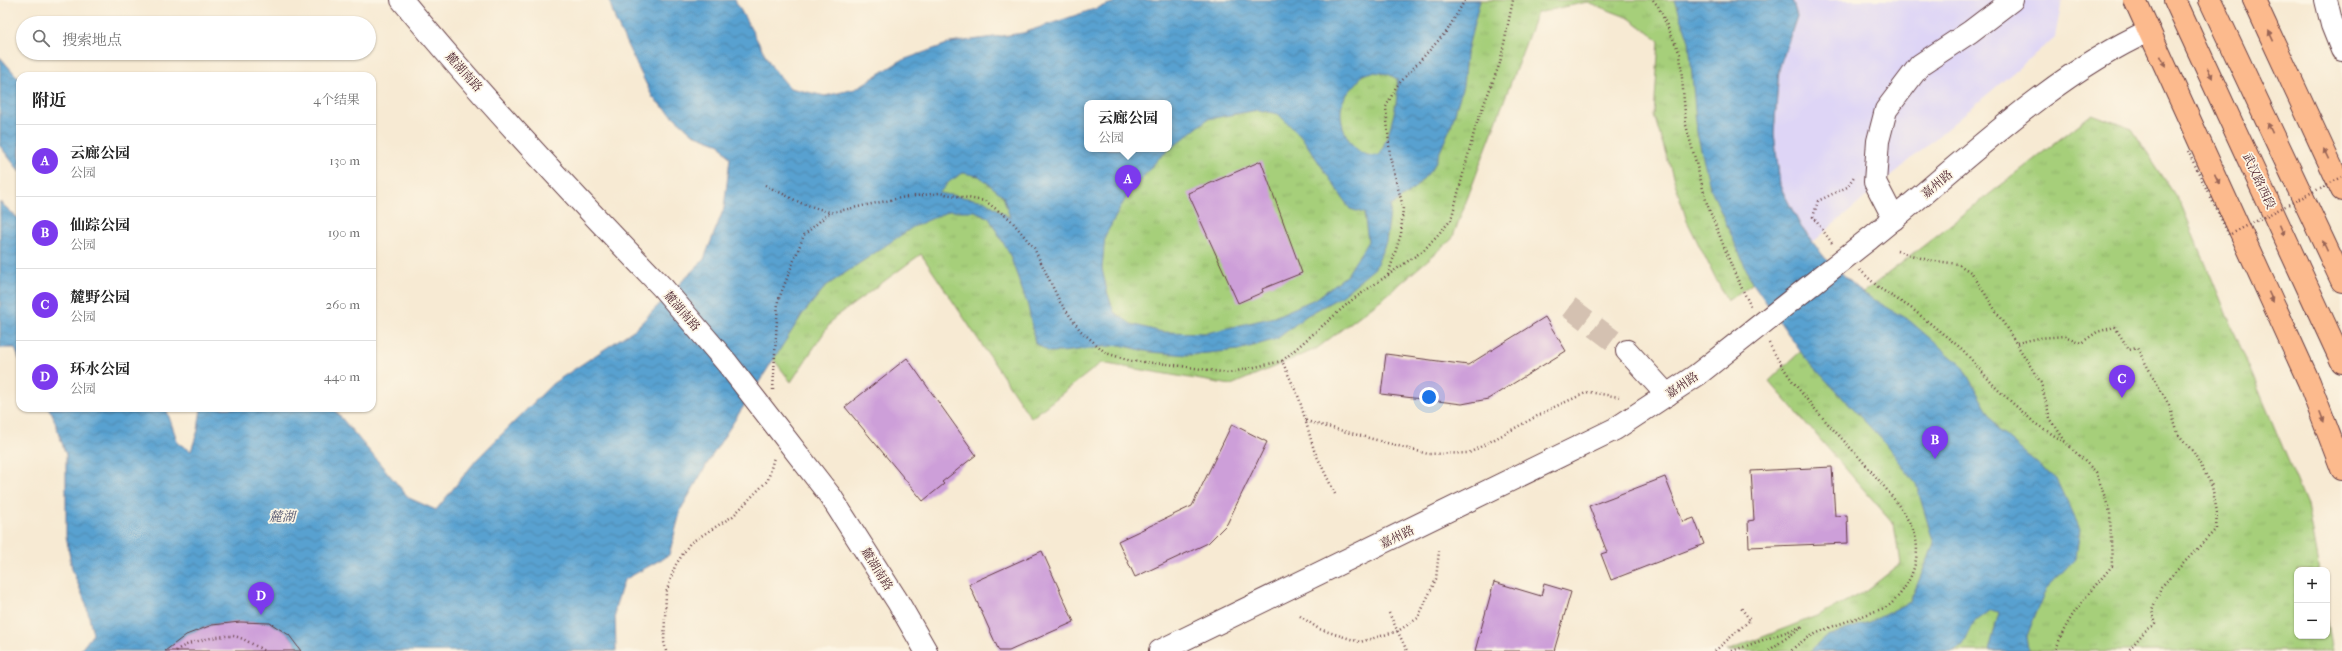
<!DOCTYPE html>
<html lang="zh">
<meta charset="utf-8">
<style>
body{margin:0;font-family:"IM FELL French Canon","Noto Serif SC",serif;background:#f2f2f2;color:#222}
.controls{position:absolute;right:12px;bottom:12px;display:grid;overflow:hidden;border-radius:8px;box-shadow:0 1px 3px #0004}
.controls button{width:36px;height:36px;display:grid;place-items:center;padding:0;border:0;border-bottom:1px solid #e0e0e0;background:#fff;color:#222;font:20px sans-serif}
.you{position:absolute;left:1429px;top:397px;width:14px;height:14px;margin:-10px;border:3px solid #fff;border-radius:50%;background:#1a73e8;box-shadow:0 0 0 6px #1a73e833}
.badge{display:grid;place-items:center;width:26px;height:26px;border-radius:50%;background:#7c3aed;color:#fff;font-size:13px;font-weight:700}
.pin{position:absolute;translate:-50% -33px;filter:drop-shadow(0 1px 2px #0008)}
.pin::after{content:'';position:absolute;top:21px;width:14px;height:12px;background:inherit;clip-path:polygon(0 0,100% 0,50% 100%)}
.popup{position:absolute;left:1084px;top:100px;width:88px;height:52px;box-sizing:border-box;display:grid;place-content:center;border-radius:8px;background:#fff;filter:drop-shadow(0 1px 3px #0005);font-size:13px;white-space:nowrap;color:#767676}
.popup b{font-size:15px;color:#222}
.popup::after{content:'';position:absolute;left:50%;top:100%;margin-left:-8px;border:8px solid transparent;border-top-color:#fff}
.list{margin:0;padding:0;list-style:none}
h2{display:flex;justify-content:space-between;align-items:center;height:52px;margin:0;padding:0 16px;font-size:17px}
h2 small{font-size:13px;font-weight:400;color:#767676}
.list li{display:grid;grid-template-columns:26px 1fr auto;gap:12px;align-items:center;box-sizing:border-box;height:72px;padding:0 16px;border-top:1px solid #e0e0e0}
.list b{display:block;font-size:15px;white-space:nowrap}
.list p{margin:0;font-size:13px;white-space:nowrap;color:#767676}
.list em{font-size:13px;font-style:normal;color:#767676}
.icon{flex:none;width:22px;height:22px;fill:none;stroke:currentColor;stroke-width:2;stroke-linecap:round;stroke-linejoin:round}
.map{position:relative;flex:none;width:2342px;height:651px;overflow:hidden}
.search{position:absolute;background:#fff;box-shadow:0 1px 3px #0004;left:16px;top:16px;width:360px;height:44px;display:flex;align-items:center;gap:10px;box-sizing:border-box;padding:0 14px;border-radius:22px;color:#767676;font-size:15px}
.panel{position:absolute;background:#fff;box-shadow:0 1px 3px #0004;left:16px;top:72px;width:360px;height:340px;border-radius:12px}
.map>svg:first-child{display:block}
</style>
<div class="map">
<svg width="2342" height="651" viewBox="0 0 2342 651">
<defs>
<pattern id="park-tufts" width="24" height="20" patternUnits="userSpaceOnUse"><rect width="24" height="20" fill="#a6cf7a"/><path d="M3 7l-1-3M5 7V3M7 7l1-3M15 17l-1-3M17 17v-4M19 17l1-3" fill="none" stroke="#90b16a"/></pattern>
<pattern id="water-waves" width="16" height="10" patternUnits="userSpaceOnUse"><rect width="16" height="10" fill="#59a1d0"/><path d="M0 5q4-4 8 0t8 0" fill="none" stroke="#4c83a9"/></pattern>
</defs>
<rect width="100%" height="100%" fill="#fcf5e5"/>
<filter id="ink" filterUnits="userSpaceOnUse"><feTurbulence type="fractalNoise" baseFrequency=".025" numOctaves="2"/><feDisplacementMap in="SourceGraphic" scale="8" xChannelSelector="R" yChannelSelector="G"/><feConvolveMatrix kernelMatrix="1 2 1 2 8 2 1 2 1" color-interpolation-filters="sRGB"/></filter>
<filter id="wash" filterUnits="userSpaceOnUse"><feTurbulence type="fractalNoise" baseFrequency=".012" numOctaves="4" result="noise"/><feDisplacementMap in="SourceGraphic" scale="16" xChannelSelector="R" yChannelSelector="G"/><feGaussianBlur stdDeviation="0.9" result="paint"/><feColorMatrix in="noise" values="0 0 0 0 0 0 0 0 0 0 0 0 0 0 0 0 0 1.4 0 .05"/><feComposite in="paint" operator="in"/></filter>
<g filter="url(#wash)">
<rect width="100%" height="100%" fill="#f7ead3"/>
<!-- built -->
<polygon fill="#ded5f6" points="1792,0 2062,0 2055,37 1813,242 1801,227 1780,186 1774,133 1779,69 1797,16"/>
<!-- park -->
<g fill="url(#park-tufts)" stroke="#787752" fill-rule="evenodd">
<path d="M 1324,0 L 1792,0 L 1797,16 L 1779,69 L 1774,133 L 1780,186 L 1801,227 L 1813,242 L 1727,301 L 1687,221 L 1654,116 L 1659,40 L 1629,18 L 1587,2 L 1537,13 L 1452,239 L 1387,295 L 1316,349 L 1231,385 L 1101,363 L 1031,418 L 921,254 L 833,319 L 791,382 L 722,292 L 762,211 ZM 1087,103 L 1169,103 L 1169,149 L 1087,149 Z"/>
<polygon points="2092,114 2132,129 2180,203 2307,505 2319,570 2297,570 2297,636 2327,636 2327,618 2333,651 1727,651 1819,615 1866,591 1900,564 1894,524 1769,381 1863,293"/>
</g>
<!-- water -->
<g fill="url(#water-waves)" stroke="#52607e" fill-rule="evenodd">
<path d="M 609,0 L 735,0 L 772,67 L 790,88 L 825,96 L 855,89 L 900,61 L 950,43 L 1023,33 L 1121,0 L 1480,0 L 1466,55 L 1463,86 L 1451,126 L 1433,168 L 1413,190 L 1391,206 L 1386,242 L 1375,268 L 1340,297 L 1306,316 L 1277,339 L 1239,350 L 1188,355 L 1150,352 L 1120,345 L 1062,352 L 1049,352 L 1035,343 L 1028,306 L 1009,253 L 989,218 L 975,211 L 949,211 L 913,227 L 826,286 L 802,315 L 713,454 L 681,509 L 669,555 L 624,580 L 615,608 L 616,651 L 301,651 L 289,635 L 270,623 L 240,622 L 212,625 L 186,635 L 165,651 L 80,651 L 93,634 L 86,604 L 72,569 L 66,536 L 66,455 L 52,413 L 47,408 L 166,408 L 178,443 L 191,451 L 198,430 L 201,408 L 333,408 L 409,498 L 436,510 L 477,459 L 552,384 L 635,329 L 704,259 L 724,208 L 730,158 L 720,144 L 693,134 L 653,98 L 616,22 ZM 1373,72 L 1388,74 L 1397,79 C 1400,99 1389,137 1379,155 C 1352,162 1332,118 1345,97 C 1350,89 1358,84 1362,75 ZM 1087,103 L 1169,103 L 1169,149 L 1087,149 ZM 1258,110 L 1278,114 L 1301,136 L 1350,209 L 1364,213 L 1368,241 L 1347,275 L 1317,298 L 1274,317 L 1207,333 L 1162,332 L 1131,324 L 1114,312 L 1107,291 L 1102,269 L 1105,236 L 1127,196 L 1159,158 L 1208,119 ZM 963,173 L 979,176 L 1003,196 L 1010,218 L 985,201 L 939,193 L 950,181 Z"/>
<polygon points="1675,0 1792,0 1797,16 1779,69 1774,133 1780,186 1801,227 1825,258 1863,293 1910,321 1962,366 1999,431 2058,481 2080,529 2076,558 2046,589 2027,637 2029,651 1989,651 1999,612 1990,610 1974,622 1963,646 1953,651 1810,651 1827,636 1870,622 1910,602 1934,544 1916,484 1885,443 1805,358 1752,282 1710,187 1697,133 1689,41"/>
<polygon points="0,57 20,80 20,172 0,146"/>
<polygon points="0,202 20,220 20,361 15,348 0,348"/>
</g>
<g id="blocks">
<!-- building -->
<g fill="#cd9fd9">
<polygon points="1261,161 1302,273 1262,289 1263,292 1238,303 1188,193"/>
<polygon points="1545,317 1566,351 1488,399 1462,404 1381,394 1386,354 1468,365"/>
<polygon points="907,358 976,455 942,482 944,484 923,501 845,407"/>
<polygon points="1232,424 1267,442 1227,524 1208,543 1135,577 1118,541 1192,506"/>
<polygon points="1832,467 1835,516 1847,515 1848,543 1749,547 1748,521 1754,520 1751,471"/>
<polygon points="1665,477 1683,522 1694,518 1704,544 1611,580 1601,554 1607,552 1589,506"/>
<polygon points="1042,551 1074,622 1009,651 999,651 969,584"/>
<polygon points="1494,582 1541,596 1544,584 1571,592 1554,651 1475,651"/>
<polygon points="240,622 270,623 289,635 301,651 165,651 186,635 212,625"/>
</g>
</g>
</g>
<g filter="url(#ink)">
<use href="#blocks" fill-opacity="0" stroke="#643d44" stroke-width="1"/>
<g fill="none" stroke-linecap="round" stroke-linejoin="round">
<!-- minor-tunnel -->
<polyline stroke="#d4c1b1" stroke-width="22" stroke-dasharray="22 11" stroke-linecap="butt" points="1569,307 1627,351"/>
<!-- minor casing -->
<g stroke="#643d44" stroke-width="24">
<g id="minor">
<path d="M 402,0 C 484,100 573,195 663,288"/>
<polyline points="2326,0 2332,25 2342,50"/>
<polyline points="1894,219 1875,182 1878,141 1886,110 1920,65 1970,32 2012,0"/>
<path d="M 1869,239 C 1956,170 2047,77 2149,31"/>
<polyline points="1627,351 1667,395"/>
<polyline points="831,497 898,602 926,651"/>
<polyline points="1160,651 1615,429 1697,375"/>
</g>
</g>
<!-- major casing -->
<g stroke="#643d44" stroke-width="24">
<g id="major">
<polyline points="2135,0 2309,382 2342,469"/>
<polyline points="2254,0 2342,190"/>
</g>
</g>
<!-- highway casing -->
<g stroke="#643d44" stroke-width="24">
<g id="highway">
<polyline points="2175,0 2342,362"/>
<polyline points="2210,0 2342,281"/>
</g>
</g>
<!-- path -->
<g stroke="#643d44" stroke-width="2.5" stroke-dasharray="1 3" stroke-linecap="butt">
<polyline points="1653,0 1658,6 1680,54 1686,125 1707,204 1734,272 1751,307"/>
<polyline points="765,185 801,203 829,212"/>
<polyline points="1832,243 1813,217 1818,201 1847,187 1855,175"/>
<polyline points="1897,251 1928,260 1958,264 1972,273 2041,383 2050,418 2065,441"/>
<path d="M 1860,270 L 1879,288 L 1911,308 L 1962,349 L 1997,389 L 2036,424 L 2066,443 L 2096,472 L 2110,512 L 2112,566 C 2091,591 2064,619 2056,651"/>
<polyline points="1388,275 1401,234 1403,207 1390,157 1386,107 1396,87 1447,31 1465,0"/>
<path d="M 1769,343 C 1792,389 1831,426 1865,464 C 1882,484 1902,506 1913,530 C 1924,555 1910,586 1892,603 C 1887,608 1878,610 1873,612 C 1848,622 1809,631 1791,651"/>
<polyline points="2017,343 2039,338 2065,336 2081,343 2097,332 2115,327 2129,350 2137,348 2169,405 2178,434 2194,453 2212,486 2217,512 2216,529 2161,587 2152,611 2156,624 2145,631 2128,651"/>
<polyline points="773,390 778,301 804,235 829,213 900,198 939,193 985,201 1010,219 1034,248 1060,302 1080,330 1106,353 1131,361 1168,364 1228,373 1282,361"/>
<polyline points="1306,421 1428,454 1469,453 1552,408 1588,392 1619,397"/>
<polyline points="1335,494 1314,450 1299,398 1282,361 1352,300 1424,250 1451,220 1476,125 1500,63 1513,0"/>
<polyline points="1389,613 1407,651"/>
<polyline points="1300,616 1319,629 1360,642 1398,631 1418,618 1436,579 1439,551"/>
<path d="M 176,651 C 186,642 219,635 233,636 C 243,637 256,647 265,651"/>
<polyline points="666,651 664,642 666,593 675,566 690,543 733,516 768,480 774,457"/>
<polyline points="1715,651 1750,620 1741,608"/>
<polyline points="1732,651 1803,626 1768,651"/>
</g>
<!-- minor -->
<use href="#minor" stroke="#fff" stroke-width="22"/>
<!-- major -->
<use href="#major" stroke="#fcba8d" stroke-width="22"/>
<!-- highway -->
<use href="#highway" stroke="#fcba8d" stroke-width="22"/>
<!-- minor-bridge casing -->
<g stroke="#643d44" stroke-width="24" stroke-linecap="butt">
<g id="minor-bridge">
<polyline points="663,288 727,363 831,497"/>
<polyline points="1697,375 1869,239"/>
</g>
</g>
<!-- path-bridge -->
<polyline stroke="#643d44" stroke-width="2.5" stroke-dasharray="1 3" stroke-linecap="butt" points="2188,151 2229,235 2342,177"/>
<!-- minor-bridge -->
<use href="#minor-bridge" stroke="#fff" stroke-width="22"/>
</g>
<!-- one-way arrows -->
<defs><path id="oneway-solid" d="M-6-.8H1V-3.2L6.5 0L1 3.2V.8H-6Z"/></defs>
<g fill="#9a6557">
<use href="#oneway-solid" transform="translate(2271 36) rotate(-115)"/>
<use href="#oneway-solid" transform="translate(2163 61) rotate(65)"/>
<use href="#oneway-solid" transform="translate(2210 73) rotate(65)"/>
<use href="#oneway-solid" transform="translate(2270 128) rotate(-115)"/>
<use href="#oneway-solid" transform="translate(2326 154) rotate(-115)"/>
<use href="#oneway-solid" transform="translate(2217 179) rotate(65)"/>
<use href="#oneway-solid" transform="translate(2282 230) rotate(65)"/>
<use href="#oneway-solid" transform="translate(2325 246) rotate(-115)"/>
<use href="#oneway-solid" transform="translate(2271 297) rotate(65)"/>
<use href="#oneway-solid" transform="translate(2322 417) rotate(69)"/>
</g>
</g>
<g text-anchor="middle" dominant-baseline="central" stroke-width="3.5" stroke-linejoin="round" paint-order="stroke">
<!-- street labels -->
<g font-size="12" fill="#4a1f2b" stroke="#fcf5e5">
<text transform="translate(464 72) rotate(48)">麓湖南路</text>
<text transform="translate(2259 181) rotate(65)">武汉路西段</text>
<text transform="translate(1937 184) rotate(-40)">嘉州路</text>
<text transform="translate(682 311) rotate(49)">麓湖南路</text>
<text transform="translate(1682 385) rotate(-34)">嘉州路</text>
<text transform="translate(1397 537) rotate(-26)">嘉州路</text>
<text transform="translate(877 569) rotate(58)">麓湖南路</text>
</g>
<!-- water labels -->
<g font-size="13" font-style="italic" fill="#50536d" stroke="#fcf5e5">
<text x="282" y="516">麓湖</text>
</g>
</g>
</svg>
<div class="controls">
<button>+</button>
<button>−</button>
</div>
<div class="you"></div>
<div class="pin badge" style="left:1128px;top:198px">A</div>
<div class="popup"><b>云廊公园</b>公园</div>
<div class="pin badge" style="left:1935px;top:459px">B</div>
<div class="pin badge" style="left:2122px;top:398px">C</div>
<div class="pin badge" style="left:261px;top:615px">D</div>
<div class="search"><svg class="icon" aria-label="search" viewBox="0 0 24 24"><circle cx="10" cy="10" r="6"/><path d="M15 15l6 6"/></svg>搜索地点</div>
<section class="panel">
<h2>附近<small>4个结果</small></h2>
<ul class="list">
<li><span class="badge">A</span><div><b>云廊公园</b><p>公园</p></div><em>130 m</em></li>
<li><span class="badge">B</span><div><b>仙踪公园</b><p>公园</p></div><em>190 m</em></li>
<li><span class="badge">C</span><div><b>麓野公园</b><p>公园</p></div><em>260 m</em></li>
<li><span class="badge">D</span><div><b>环水公园</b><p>公园</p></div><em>440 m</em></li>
</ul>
</section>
</div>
